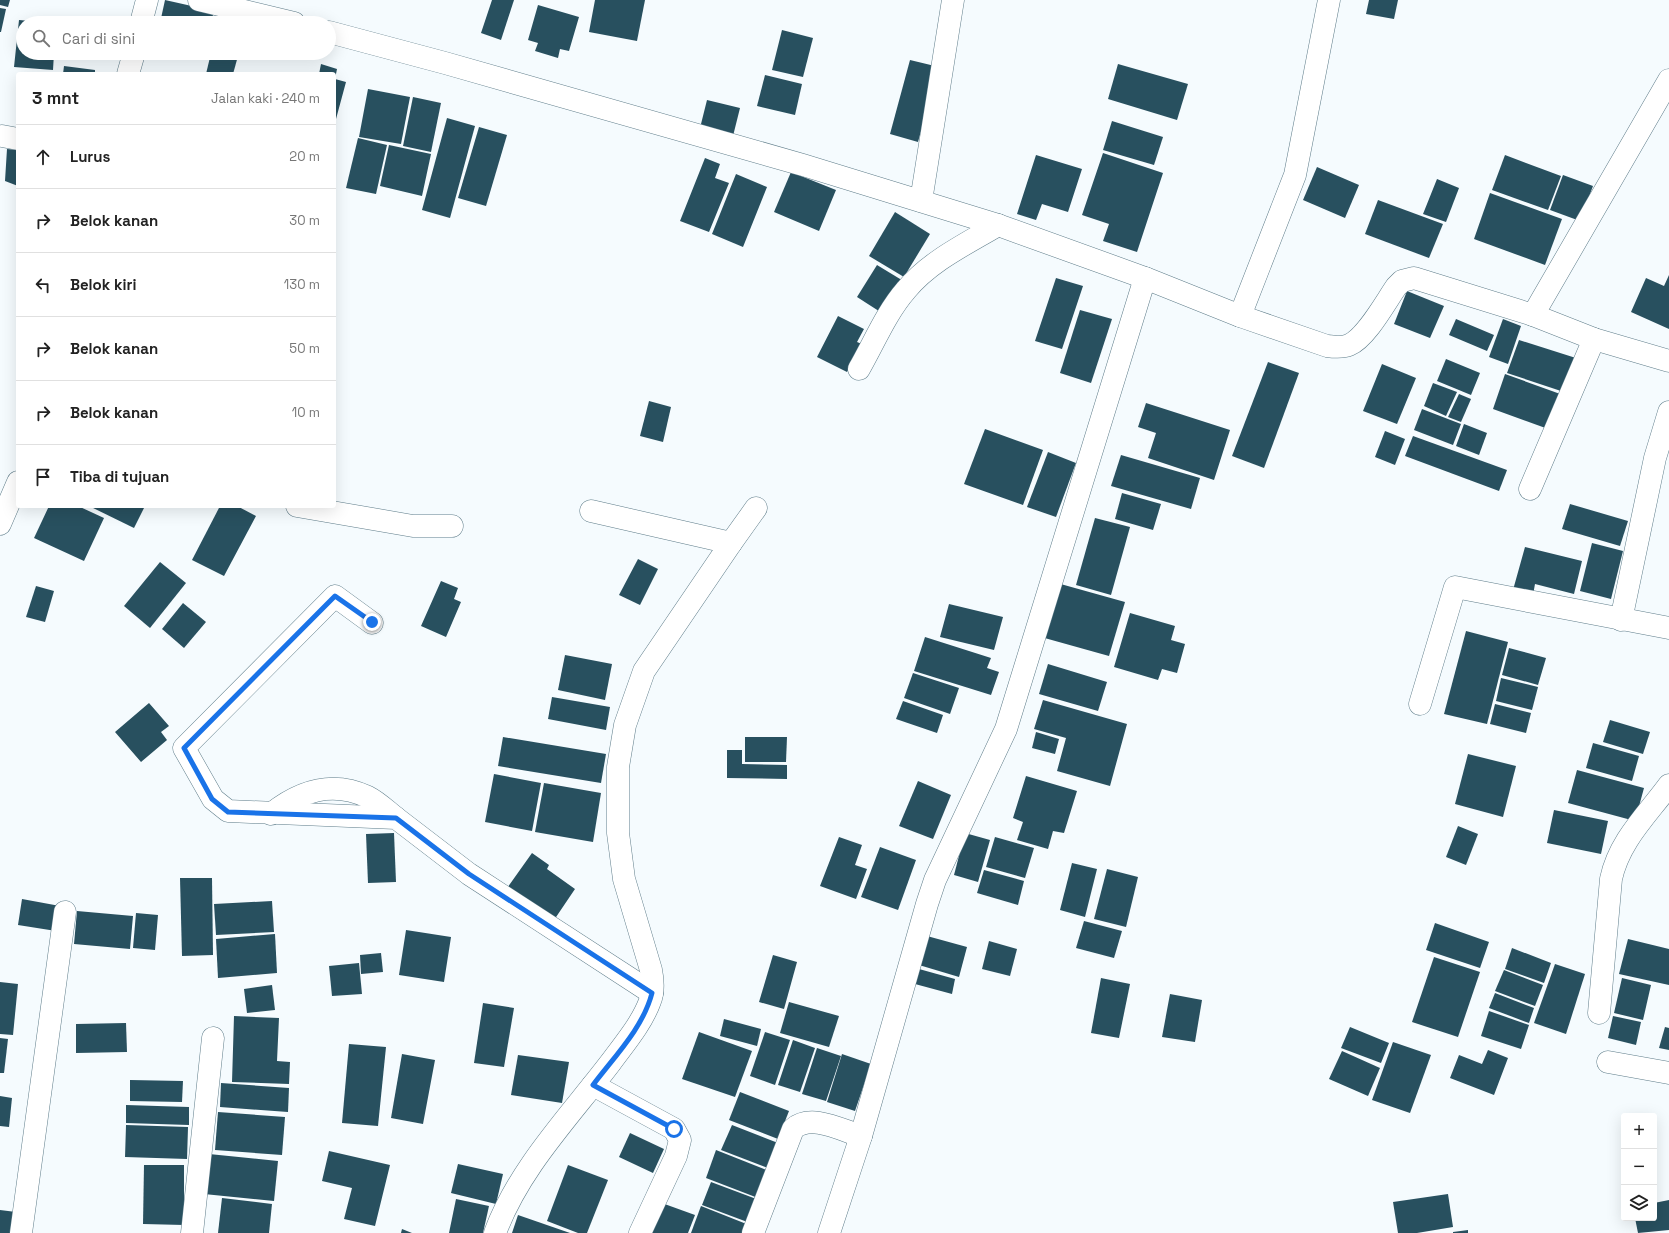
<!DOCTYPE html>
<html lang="id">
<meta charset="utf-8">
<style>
body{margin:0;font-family:"Space Grotesk",sans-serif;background:#f2f2f2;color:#222}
.controls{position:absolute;right:12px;bottom:12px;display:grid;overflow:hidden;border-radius:4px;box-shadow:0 4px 16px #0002}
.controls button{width:36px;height:36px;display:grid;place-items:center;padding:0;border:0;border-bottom:1px solid #e0e0e0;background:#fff;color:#222;font:20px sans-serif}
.stop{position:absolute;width:12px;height:12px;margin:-9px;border:3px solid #1a73e8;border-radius:50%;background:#fff}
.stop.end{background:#1a73e8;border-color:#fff;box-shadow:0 1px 4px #0008}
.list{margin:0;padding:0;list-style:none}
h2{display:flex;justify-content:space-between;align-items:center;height:52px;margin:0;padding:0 16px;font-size:17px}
h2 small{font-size:13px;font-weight:400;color:#767676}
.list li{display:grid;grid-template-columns:26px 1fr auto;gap:12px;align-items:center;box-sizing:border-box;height:64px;padding:0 16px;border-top:1px solid #e0e0e0}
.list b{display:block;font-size:15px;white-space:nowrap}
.list em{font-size:13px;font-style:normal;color:#767676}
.icon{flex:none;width:22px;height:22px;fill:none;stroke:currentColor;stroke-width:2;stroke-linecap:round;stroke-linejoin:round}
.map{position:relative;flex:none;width:1669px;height:1233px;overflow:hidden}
.search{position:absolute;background:#fff;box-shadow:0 4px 16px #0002;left:16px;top:16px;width:320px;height:44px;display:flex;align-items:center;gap:10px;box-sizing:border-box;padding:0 14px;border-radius:22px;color:#767676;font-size:15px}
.panel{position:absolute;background:#fff;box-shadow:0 4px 16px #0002;left:16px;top:72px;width:320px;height:436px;border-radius:4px}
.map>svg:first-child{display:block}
</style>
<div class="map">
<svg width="1669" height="1233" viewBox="0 0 1669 1233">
<rect width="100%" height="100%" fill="#f5fbfe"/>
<!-- building -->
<g fill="#28505f">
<polygon points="0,0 10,0 8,7 0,5"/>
<polygon points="165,0 214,11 211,23 160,23"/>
<polygon points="492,0 514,0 501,40 481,33"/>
<polygon points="595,0 645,0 637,41 589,32"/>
<polygon points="1369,0 1398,0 1394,19 1366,14"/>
<polygon points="538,5 579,17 569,51 560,49 558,58 535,51 538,43 528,40"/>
<polygon points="0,8 6,9 1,32 0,32"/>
<polygon points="19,20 42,22 23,23 23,53 54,53 53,70 14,67"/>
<polygon points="782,30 813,38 803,77 772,70"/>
<polygon points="194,53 204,53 204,56"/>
<polygon points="211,53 227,53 238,56 233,74 206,74"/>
<polygon points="910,60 939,67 918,142 890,134"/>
<polygon points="321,64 337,69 335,79 346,82 336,119 334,118 334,74 319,74"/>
<polygon points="1118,64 1188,84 1177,120 1108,99"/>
<polygon points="64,66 95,70 95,74 63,74"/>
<polygon points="765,75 802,84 795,115 757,106"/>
<polygon points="368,89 410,97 401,144 359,137"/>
<polygon points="413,97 441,103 431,152 403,146"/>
<polygon points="707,100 740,108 733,136 700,128"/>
<polygon points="447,118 475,126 450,218 422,210"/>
<polygon points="1112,121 1163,137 1154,165 1103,150"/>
<polygon points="479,127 507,135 486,206 458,198"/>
<polygon points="358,138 387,145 376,194 346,188"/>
<polygon points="389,145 431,154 422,196 380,186"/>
<polygon points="7,149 18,150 18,186 5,181"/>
<polygon points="1103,153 1163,173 1137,252 1103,241 1109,224 1082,215"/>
<polygon points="1036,155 1082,169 1068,212 1042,204 1036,220 1017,214"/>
<polygon points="1505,155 1561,176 1548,210 1492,190"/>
<polygon points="705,158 720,164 715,178 729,183 709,232 680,221"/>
<polygon points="1317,167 1359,185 1345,218 1303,200"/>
<polygon points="791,172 836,190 819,231 774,212"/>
<polygon points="736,174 767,187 743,247 712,234"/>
<polygon points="1563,175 1593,186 1580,221 1550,210"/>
<polygon points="1437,179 1459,188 1446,222 1423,214"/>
<polygon points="1490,193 1562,219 1545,265 1474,239"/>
<polygon points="1378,200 1443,224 1429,258 1365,234"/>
<polygon points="895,212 930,234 904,277 869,256"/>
<polygon points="877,265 905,282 885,315 857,297"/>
<polygon points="1669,275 1669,329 1631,312 1646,278 1664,286"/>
<polygon points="1056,278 1083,286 1062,349 1035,341"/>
<polygon points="1407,291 1444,306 1430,338 1394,324"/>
<polygon points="1080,310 1112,319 1091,383 1060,373"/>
<polygon points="838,316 864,329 857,342 862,344 847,372 817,357"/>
<polygon points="1456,319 1494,335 1487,351 1449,335"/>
<polygon points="1503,319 1521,326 1508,364 1489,357"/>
<polygon points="1519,340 1579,359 1567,393 1507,373"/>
<polygon points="1446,359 1480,373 1471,395 1437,381"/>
<polygon points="1268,362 1299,373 1264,468 1232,456"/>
<polygon points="1382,364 1416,378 1397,424 1363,411"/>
<polygon points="1505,374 1563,395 1551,430 1493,409"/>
<polygon points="1433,383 1457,392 1446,416 1424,406"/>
<polygon points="1459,394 1471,399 1461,422 1448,417"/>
<polygon points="649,401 671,407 663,442 640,436"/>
<polygon points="1146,403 1230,430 1214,480 1148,458 1156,433 1138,427"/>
<polygon points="1422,409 1461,424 1453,445 1414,430"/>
<polygon points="1464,424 1487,433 1479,455 1456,446"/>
<polygon points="985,429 1043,450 1023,505 964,484"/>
<polygon points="1385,431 1405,439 1395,465 1375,457"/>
<polygon points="1413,436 1507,470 1499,491 1405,456"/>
<polygon points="1048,452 1076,463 1056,517 1027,507"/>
<polygon points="1121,455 1200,478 1191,509 1111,486"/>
<polygon points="1122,493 1161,504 1153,530 1115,519"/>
<polygon points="1570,504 1628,521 1620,546 1562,529"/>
<polygon points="49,506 78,506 104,518 84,561 34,538"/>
<polygon points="89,506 145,506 134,528"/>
<polygon points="220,506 237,506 256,516 224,576 192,560"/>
<polygon points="1095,518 1130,527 1111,595 1076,585"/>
<polygon points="1592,543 1623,551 1611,599 1580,591"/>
<polygon points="1525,547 1582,561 1574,594 1535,584 1533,595 1513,590"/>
<polygon points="638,559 658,569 640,605 619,595"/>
<polygon points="160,562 186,583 150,628 124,606"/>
<polygon points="441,581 458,588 454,599 461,602 446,637 421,626"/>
<polygon points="1057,583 1125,602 1109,656 1041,637"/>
<polygon points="36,586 54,591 45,622 26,617"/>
<polygon points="183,603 206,622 184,648 162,629"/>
<polygon points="949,604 1003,617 994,650 940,637"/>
<polygon points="1130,613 1175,626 1171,640 1185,644 1177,673 1162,669 1158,680 1114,667"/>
<polygon points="1466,631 1508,642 1487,724 1444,714"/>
<polygon points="925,637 991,658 987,668 999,672 991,695 914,671"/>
<polygon points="1509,648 1546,658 1538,685 1502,675"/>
<polygon points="565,655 612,664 605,700 558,690"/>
<polygon points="1048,664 1107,682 1098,711 1039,694"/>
<polygon points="913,673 959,688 950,714 904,698"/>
<polygon points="1501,678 1538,687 1532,710 1496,701"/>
<polygon points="552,697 610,707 606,730 548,719"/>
<polygon points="1043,700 1127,724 1110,786 1057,771 1066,738 1034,729"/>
<polygon points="903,701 943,715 937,733 896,719"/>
<polygon points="149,703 169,726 161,732 167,740 141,762 115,732"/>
<polygon points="1495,704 1531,713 1526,733 1490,724"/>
<polygon points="1610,720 1650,732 1643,754 1603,742"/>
<polygon points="1036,732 1059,739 1055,754 1032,748"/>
<polygon points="503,737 606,754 601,783 498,766"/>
<polygon points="745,737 787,737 786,762 745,762"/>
<polygon points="1593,743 1639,756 1632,781 1586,768"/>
<polygon points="727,750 742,750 742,764 787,765 787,779 727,778"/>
<polygon points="1468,754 1516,766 1503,817 1455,804"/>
<polygon points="1577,770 1644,788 1635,821 1568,803"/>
<polygon points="494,774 541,783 532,831 485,822"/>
<polygon points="1026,776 1077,791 1064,833 1053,831 1048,849 1017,840 1023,822 1013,818"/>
<polygon points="918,781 951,795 933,839 899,826"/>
<polygon points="544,783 601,793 593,842 535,832"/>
<polygon points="1554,810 1608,821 1601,854 1547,843"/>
<polygon points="1458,826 1478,834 1466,865 1446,857"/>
<polygon points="394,833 396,882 368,883 366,834"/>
<polygon points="965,833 990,840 978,882 954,875"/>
<polygon points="839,837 862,845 855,865 867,869 856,899 820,886"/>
<polygon points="995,837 1034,848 1025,878 986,867"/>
<polygon points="880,847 916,860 898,910 861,897"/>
<polygon points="532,853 549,865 547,869 575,889 552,923 505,891"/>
<polygon points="1072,863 1097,869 1085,917 1060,910"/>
<polygon points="1107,869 1138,877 1126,927 1094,919"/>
<polygon points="984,870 1024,881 1018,905 977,893"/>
<polygon points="180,878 212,878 213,955 182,956"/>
<polygon points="22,899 60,906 56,931 18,925"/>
<polygon points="272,901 274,932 216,935 214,904"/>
<polygon points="77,911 133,916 130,949 74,944"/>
<polygon points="136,913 158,915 155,950 133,948"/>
<polygon points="1084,921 1122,931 1114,958 1076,948"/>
<polygon points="1435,923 1489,942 1480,968 1426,950"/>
<polygon points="406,930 451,937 444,982 399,975"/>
<polygon points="275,934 277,973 218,978 216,939"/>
<polygon points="927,936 967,947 959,977 919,965"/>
<polygon points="1628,939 1669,949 1669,985 1619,974"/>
<polygon points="989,941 1017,949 1010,976 982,969"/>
<polygon points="1512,948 1551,963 1544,983 1505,969"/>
<polygon points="381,953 383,972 361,974 360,955"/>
<polygon points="773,955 797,962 784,1009 759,1002"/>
<polygon points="1434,957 1480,972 1458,1037 1412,1022"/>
<polygon points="359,963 362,994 332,996 329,966"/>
<polygon points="1555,964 1585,974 1566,1034 1534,1023"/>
<polygon points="919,969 955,979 952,994 915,984"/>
<polygon points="1504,970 1543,985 1535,1006 1495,991"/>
<polygon points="1101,978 1130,984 1119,1038 1091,1033"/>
<polygon points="1622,978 1651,985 1643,1020 1614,1013"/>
<polygon points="0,982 18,984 13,1035 0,1034"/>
<polygon points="272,985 275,1010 247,1013 244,989"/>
<polygon points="1495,993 1534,1008 1529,1023 1489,1008"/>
<polygon points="1170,994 1202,1000 1195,1042 1162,1037"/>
<polygon points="789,1002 839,1016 829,1047 780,1033"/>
<polygon points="483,1003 514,1008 504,1067 474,1063"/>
<polygon points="1489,1011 1529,1025 1521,1049 1481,1036"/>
<polygon points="234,1016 279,1018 277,1061 290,1062 289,1084 232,1082"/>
<polygon points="1613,1016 1641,1022 1636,1045 1608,1038"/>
<polygon points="724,1019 761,1029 757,1046 720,1036"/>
<polygon points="126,1023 127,1052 76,1053 76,1024"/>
<polygon points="1350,1027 1389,1043 1381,1063 1341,1048"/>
<polygon points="1665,1027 1669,1028 1669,1050 1659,1048"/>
<polygon points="699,1032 752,1051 735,1097 682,1079"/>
<polygon points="765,1032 790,1040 775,1085 750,1076"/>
<polygon points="0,1038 8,1039 4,1073 0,1073"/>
<polygon points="793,1040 815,1048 800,1092 778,1085"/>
<polygon points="1393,1042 1431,1055 1410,1113 1372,1100"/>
<polygon points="349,1044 386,1047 378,1126 342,1123"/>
<polygon points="817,1048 841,1056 826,1101 802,1094"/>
<polygon points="1488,1050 1508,1058 1494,1095 1450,1078 1459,1055 1482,1064"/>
<polygon points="1342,1051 1380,1068 1368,1096 1329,1079"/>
<polygon points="402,1054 435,1060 423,1124 391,1118"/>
<polygon points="842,1054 871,1064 855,1111 827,1102"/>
<polygon points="518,1055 569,1062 562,1103 511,1095"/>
<polygon points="130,1080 183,1081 182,1102 130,1101"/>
<polygon points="221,1083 289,1088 288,1112 220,1107"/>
<polygon points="740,1092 789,1111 778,1139 729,1120"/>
<polygon points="0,1096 12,1098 9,1127 0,1126"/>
<polygon points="126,1105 189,1107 189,1125 126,1123"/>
<polygon points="218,1112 285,1117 282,1155 215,1150"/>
<polygon points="126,1125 188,1127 187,1159 125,1157"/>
<polygon points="732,1125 778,1143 768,1168 721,1150"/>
<polygon points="630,1133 664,1149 653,1173 619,1157"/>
<polygon points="716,1150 769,1171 758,1198 706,1178"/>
<polygon points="329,1151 390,1165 375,1226 344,1219 352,1188 322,1181"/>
<polygon points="209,1154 278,1161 274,1201 204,1194"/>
<polygon points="458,1164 503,1174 496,1204 451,1193"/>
<polygon points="144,1165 184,1165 184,1225 143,1224"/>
<polygon points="568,1165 608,1180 587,1233 578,1233 547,1221"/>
<polygon points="711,1182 759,1200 750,1223 702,1205"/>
<polygon points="1448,1194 1453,1227 1417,1233 1398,1233 1393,1202"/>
<polygon points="222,1198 272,1204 269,1233 218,1233"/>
<polygon points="456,1199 489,1206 483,1233 449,1233"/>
<polygon points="1669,1200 1669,1230 1638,1233 1635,1218 1654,1218 1654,1203"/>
<polygon points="659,1202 695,1215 688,1233 647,1233"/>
<polygon points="701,1206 749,1225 746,1233 691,1233"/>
<polygon points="0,1210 16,1212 13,1233 0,1233"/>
<polygon points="518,1215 570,1233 512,1233"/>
<polygon points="402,1229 412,1233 401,1233"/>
<polygon points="1468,1230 1468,1233 1453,1233 1453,1232"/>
</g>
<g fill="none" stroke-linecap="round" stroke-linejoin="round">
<!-- minor casing -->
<g stroke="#5f7d8a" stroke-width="23">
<g id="minor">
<polyline points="199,0 294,23"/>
<polyline points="141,23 147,0"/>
<path d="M 329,32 L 445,63 L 803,165 L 998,225 L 1145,278 L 1240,316 L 1327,346 C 1334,347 1342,348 1349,345 C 1366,338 1385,303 1396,287 L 1402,281 L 1414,278 L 1533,315 L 1594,339 L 1669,361"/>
<polyline points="128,74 134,53"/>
<polyline points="2,136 18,139"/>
<polyline points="921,201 953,0"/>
<polyline points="1533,315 1669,80"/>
<polyline points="1240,316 1295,175 1329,0"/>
<path d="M 859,369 C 874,343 886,313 906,290 C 930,261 966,244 998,225"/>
<polyline points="1530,489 1594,339"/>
<polyline points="297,506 413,526 452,526"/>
<polyline points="0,524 18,482"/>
<polyline points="731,543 756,508"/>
<polyline points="1621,620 1655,458 1669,412"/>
<polyline points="372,623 335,596 184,748 213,799 228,811 396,818 469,874 652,993"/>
<polyline points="1420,704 1455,587 1669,628"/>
<path d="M 271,814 C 300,791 332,780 368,797 C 378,802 387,811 396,818"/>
<path d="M 1599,1013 L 1611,879 C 1619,841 1647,815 1669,785"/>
<polyline points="1608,1062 1669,1073"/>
<polyline points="593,1085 674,1129 680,1140 676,1156 640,1233"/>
<polyline points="21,1233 65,912"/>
<polyline points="192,1233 213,1038"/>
<path d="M 495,1233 C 519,1168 570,1116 611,1062 C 625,1043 642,1023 650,1001 C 654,991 653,980 651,970 L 624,879 L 618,833 L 618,767 L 625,725 L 644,671 L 731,543 L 591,511"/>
<path d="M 753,1233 L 793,1129 C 811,1113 841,1130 861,1136"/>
<polyline points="829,1233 861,1136 927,904 935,880 1006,729 1145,278"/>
</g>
</g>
<!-- minor -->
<use href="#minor" stroke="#fff" stroke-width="22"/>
</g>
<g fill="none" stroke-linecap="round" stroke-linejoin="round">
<!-- route -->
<path stroke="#1a73e8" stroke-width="5" d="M 372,622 L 335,596 L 184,748 L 212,799 L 228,812 L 396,818 L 469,874 L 652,993 C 643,1028 614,1057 593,1085 L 674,1129"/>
</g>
</svg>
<div class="controls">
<button>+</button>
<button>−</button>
<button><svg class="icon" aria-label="layers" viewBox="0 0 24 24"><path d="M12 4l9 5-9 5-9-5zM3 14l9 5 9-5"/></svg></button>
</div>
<div class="stop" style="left:674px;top:1129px"></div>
<div class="stop end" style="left:372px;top:622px"></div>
<div class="search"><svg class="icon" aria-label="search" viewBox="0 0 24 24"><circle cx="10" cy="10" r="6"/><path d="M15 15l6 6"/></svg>Cari di sini</div>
<section class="panel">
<h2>3 mnt<small>Jalan kaki · 240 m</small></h2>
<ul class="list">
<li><svg class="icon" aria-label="ahead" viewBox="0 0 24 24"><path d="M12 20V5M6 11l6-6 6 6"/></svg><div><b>Lurus</b></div><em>20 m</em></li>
<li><svg class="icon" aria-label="right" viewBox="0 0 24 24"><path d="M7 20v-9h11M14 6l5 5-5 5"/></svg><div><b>Belok kanan</b></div><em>30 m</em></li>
<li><svg class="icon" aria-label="left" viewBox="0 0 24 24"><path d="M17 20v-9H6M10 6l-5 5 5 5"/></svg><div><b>Belok kiri</b></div><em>130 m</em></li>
<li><svg class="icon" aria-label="right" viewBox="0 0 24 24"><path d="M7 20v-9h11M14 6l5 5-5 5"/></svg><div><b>Belok kanan</b></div><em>50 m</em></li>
<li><svg class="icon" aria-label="right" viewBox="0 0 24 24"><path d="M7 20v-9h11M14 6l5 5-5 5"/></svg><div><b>Belok kanan</b></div><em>10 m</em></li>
<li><svg class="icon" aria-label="arrive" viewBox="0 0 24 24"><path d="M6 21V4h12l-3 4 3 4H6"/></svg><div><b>Tiba di tujuan</b></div></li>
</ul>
</section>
</div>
